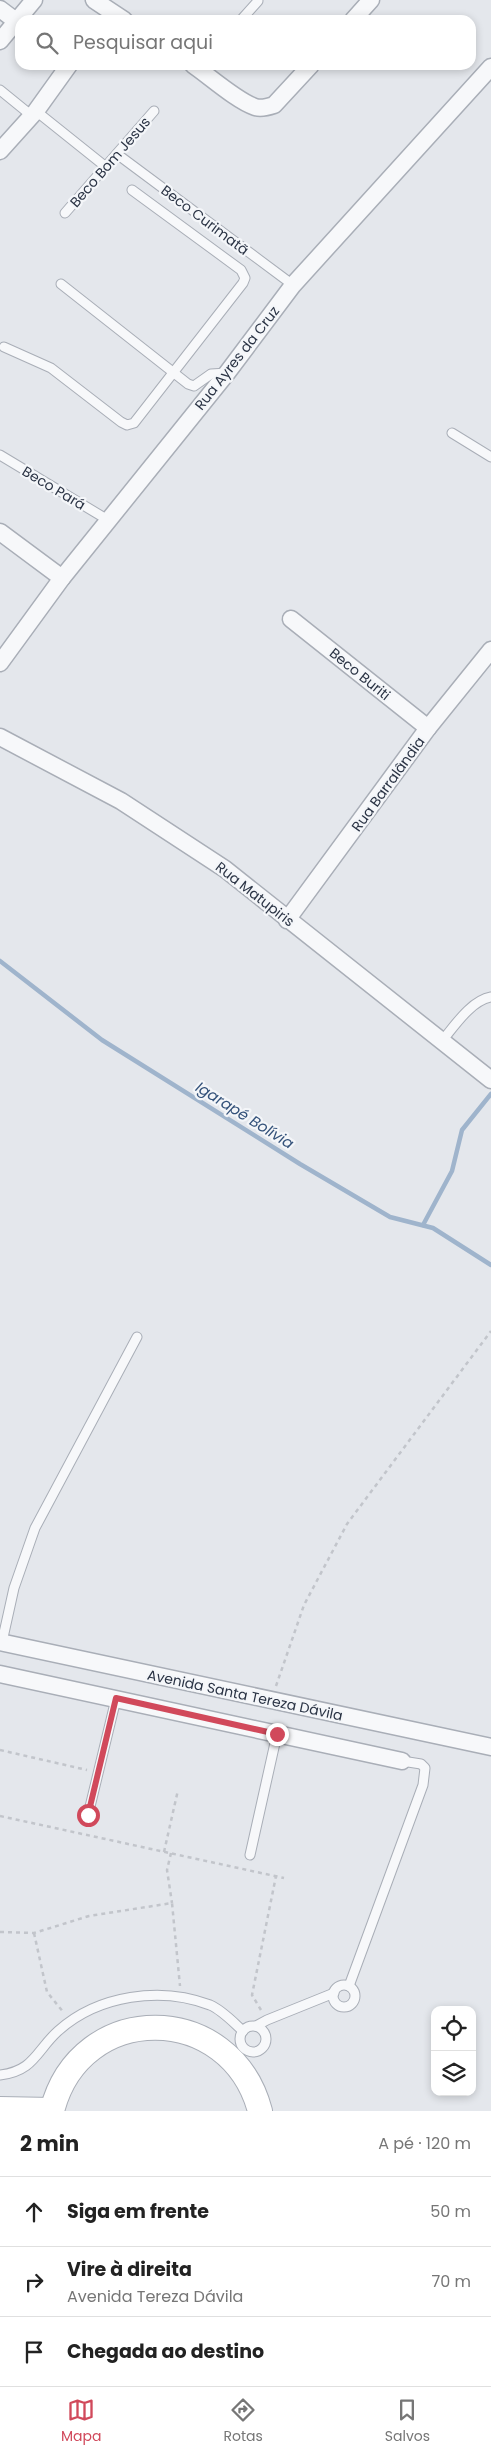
<!DOCTYPE html>
<html lang="pt">
<meta charset="utf-8">
<style>
body{margin:0;font-family:Poppins,sans-serif;background:#f6f6f6;color:#222}
.controls{position:absolute;right:15px;bottom:15px;display:grid;overflow:hidden;border-radius:10px;box-shadow:0 2px 8px #0003}
.controls button{width:45px;height:45px;display:grid;place-items:center;padding:0;border:0;border-bottom:1px solid #e0e0e0;background:#fff;color:#222;font:25px sans-serif}
.stop{position:absolute;width:15px;height:15px;margin:-11px;border:4px solid #d1495b;border-radius:50%;background:#fff}
.stop.end{background:#d1495b;border-color:#fff;box-shadow:0 1px 5px #0008}
.list{margin:0;padding:0;list-style:none}
h2{display:flex;justify-content:space-between;align-items:center;height:65px;margin:0;padding:0 20px;font-size:21px}
h2 small{font-size:16px;font-weight:400;color:#767676}
.list li{display:grid;grid-template-columns:32px 1fr auto;gap:15px;align-items:center;box-sizing:border-box;height:70px;padding:0 20px;border-top:1px solid #e0e0e0}
.list b{display:block;font-size:19px;white-space:nowrap}
.list p{margin:0;font-size:16px;white-space:nowrap;color:#767676}
.list em{font-size:16px;font-style:normal;color:#767676}
.icon{flex:none;width:28px;height:28px;fill:none;stroke:currentColor;stroke-width:2;stroke-linecap:round;stroke-linejoin:round}
.map{position:relative;flex:none;width:491px;height:2111px;overflow:hidden}
.search{position:absolute;background:#fff;box-shadow:0 2px 8px #0003;left:15px;right:15px;top:15px;height:55px;display:flex;align-items:center;gap:12px;box-sizing:border-box;padding:0 18px;border-radius:15px;color:#767676;font-size:19px}
.sheet{height:275px;background:#fff}
nav{display:flex;justify-content:space-around;align-items:center;box-sizing:border-box;height:70px;border-top:1px solid #e0e0e0;background:#fff;font-size:14px;color:#767676}
nav a{display:grid;justify-items:center;gap:2px}
nav .on{color:#d1495b}
.map>svg:first-child{display:block}
</style>
<div class="map">
<svg width="491" height="2111" viewBox="0 0 491 2111">
<rect width="100%" height="100%" fill="#e4e7ec"/>
<g fill="none" stroke-linecap="round" stroke-linejoin="round">
<!-- stream -->
<g stroke="#9fb4cc" stroke-width="4.5">
<polyline points="0,961 102,1040 300,1164 390,1217 433,1228 491,1265"/>
<polyline points="423,1225 452,1171 462,1130 491,1094"/>
</g>
<!-- lane casing -->
<g stroke="#a9aeb7" stroke-width="11">
<g id="lane">
<polyline points="241,20 258,1"/>
<polyline points="0,90 32,116"/>
<polyline points="36,111 106,167"/>
<polyline points="117,154 293,285"/>
<polyline points="65,213 154,111"/>
<polyline points="61,284 188,384 194,386 211,374 227,373"/>
<polyline points="4,347 51,368 121,422 127,425 134,423 243,283 245,278 241,270 132,190"/>
<polyline points="452,433 491,457"/>
<polyline points="0,455 108,520"/>
<path d="M 441,1042 C 454,1027 470,1001 491,997"/>
<polyline points="2,1642 14,1588 35,1528 137,1337"/>
<polyline points="88,1815 116,1699"/>
<polyline points="250,1855 277,1734"/>
<circle cx="344" cy="1996" r="11"/>
<polyline points="349,1986 423,1785 425,1768 421,1764 402,1761"/>
<polyline points="256,2026 267,2020 334,1993"/>
<circle cx="253" cy="2039" r="13"/>
<path d="M 0,2075 C 34,2071 36,2051 58,2031 C 98,1995 161,1986 210,2005 C 222,2010 233,2022 243,2031"/>
</g>
</g>
<!-- street casing -->
<g stroke="#a9aeb7" stroke-width="19">
<g id="street">
<polyline points="94,0 124,20"/>
<polyline points="0,9 16,21"/>
<polyline points="353,20 371,0"/>
<polyline points="0,41 34,0"/>
<path d="M 193,65 C 209,76 237,101 255,107 C 261,109 268,107 274,105 L 311,65"/>
<polyline points="0,151 36,111 69,65"/>
<polyline points="0,532 62,578"/>
<polyline points="291,619 428,728"/>
<polyline points="0,663 62,578 227,373 293,285 491,67"/>
<polyline points="0,737 121,801 225,869 491,1080"/>
<polyline points="287,920 428,728 491,650"/>
<polyline points="0,1642 491,1747"/>
<polyline points="0,1674 402,1761"/>
</g>
</g>
<!-- secondary casing -->
<g stroke="#a9aeb7" stroke-width="26">
<g id="secondary">
<polyline points="0,2109 52,2110"/>
<path d="M 52,2111 C 80,1999 231,2001 260,2111"/>
</g>
</g>
<!-- path -->
<g stroke="#c2c5cb" stroke-width="2.5" stroke-dasharray="4 4" stroke-linecap="butt">
<polyline points="276,1686 304,1605 347,1524 491,1331"/>
<polyline points="0,1750 87,1770"/>
<polyline points="0,1816 284,1878"/>
<polyline points="164,1852 178,1790"/>
<polyline points="171,1853 167,1870 172,1903"/>
<polyline points="0,1932 34,1933 89,1916 172,1903 180,1986"/>
<polyline points="34,1933 47,1992 64,2013"/>
<polyline points="261,2010 252,1995 276,1876"/>
</g>
<!-- lane -->
<use href="#lane" stroke="#f7f8fa" stroke-width="9"/>
<!-- street -->
<use href="#street" stroke="#f7f8fa" stroke-width="16"/>
<!-- secondary -->
<use href="#secondary" stroke="#fff" stroke-width="24"/>
</g>
<g fill="none" stroke-linecap="round" stroke-linejoin="round">
<!-- route -->
<polyline stroke="#d1495b" stroke-width="6" points="88,1815 116,1698 277,1734"/>
</g>
<g text-anchor="middle" dominant-baseline="central" stroke-width="4.5" stroke-linejoin="round" paint-order="stroke">
<!-- street labels -->
<g font-size="14" fill="#2b3445" stroke="#f4f6f9">
<text transform="translate(110 162) rotate(-49)">Beco Bom Jesus</text>
<text transform="translate(205 220) rotate(37)">Beco Curimatã</text>
<text transform="translate(237 358) rotate(-52)">Rua Ayres da Cruz</text>
<text transform="translate(54 488) rotate(31)">Beco Pará</text>
<text transform="translate(360 674) rotate(39)">Beco Buriti</text>
<text transform="translate(388 784) rotate(-54)">Rua Barralândia</text>
<text transform="translate(255 894) rotate(38)">Rua Matupiris</text>
<text transform="translate(245 1695) rotate(12)">Avenida Santa Tereza Dávila</text>
</g>
<!-- water labels -->
<g font-size="15" font-style="italic" fill="#34527a" stroke="#f4f6f9">
<text transform="translate(245 1115) rotate(32)">Igarapé Bolívia</text>
</g>
</g>
</svg>
<div class="controls">
<button><svg class="icon" aria-label="locate" viewBox="0 0 24 24"><circle cx="12" cy="12" r="6"/><path d="M12 2v4M12 18v4M2 12h4M18 12h4"/></svg></button>
<button><svg class="icon" aria-label="layers" viewBox="0 0 24 24"><path d="M12 4l9 5-9 5-9-5zM3 14l9 5 9-5"/></svg></button>
</div>
<div class="stop" style="left:88px;top:1815px"></div>
<div class="stop end" style="left:277px;top:1734px"></div>
<div class="search"><svg class="icon" aria-label="search" viewBox="0 0 24 24"><circle cx="10" cy="10" r="6"/><path d="M15 15l6 6"/></svg>Pesquisar aqui</div>
</div>
<section class="sheet">
<h2>2 min<small>A pé · 120 m</small></h2>
<ul class="list">
<li><svg class="icon" aria-label="ahead" viewBox="0 0 24 24"><path d="M12 20V5M6 11l6-6 6 6"/></svg><div><b>Siga em frente</b></div><em>50 m</em></li>
<li><svg class="icon" aria-label="right" viewBox="0 0 24 24"><path d="M7 20v-9h11M14 6l5 5-5 5"/></svg><div><b>Vire à direita</b><p>Avenida Tereza Dávila</p></div><em>70 m</em></li>
<li><svg class="icon" aria-label="arrive" viewBox="0 0 24 24"><path d="M6 21V4h12l-3 4 3 4H6"/></svg><div><b>Chegada ao destino</b></div></li>
</ul>
</section>
<nav>
<a class="on"><svg class="icon" aria-label="map" viewBox="0 0 24 24"><path d="M3 6l6-2 6 2 6-2v14l-6 2-6-2-6 2zM9 4v14M15 6v14"/></svg>Mapa</a>
<a><svg class="icon" aria-label="directions" viewBox="0 0 24 24"><path d="M12 3l9 9-9 9-9-9zM9 14v-3h6M13 9l2 2-2 2"/></svg>Rotas</a>
<a><svg class="icon" aria-label="saved" viewBox="0 0 24 24"><path d="M7 4h10v16l-5-4-5 4z"/></svg>Salvos</a>
</nav>
